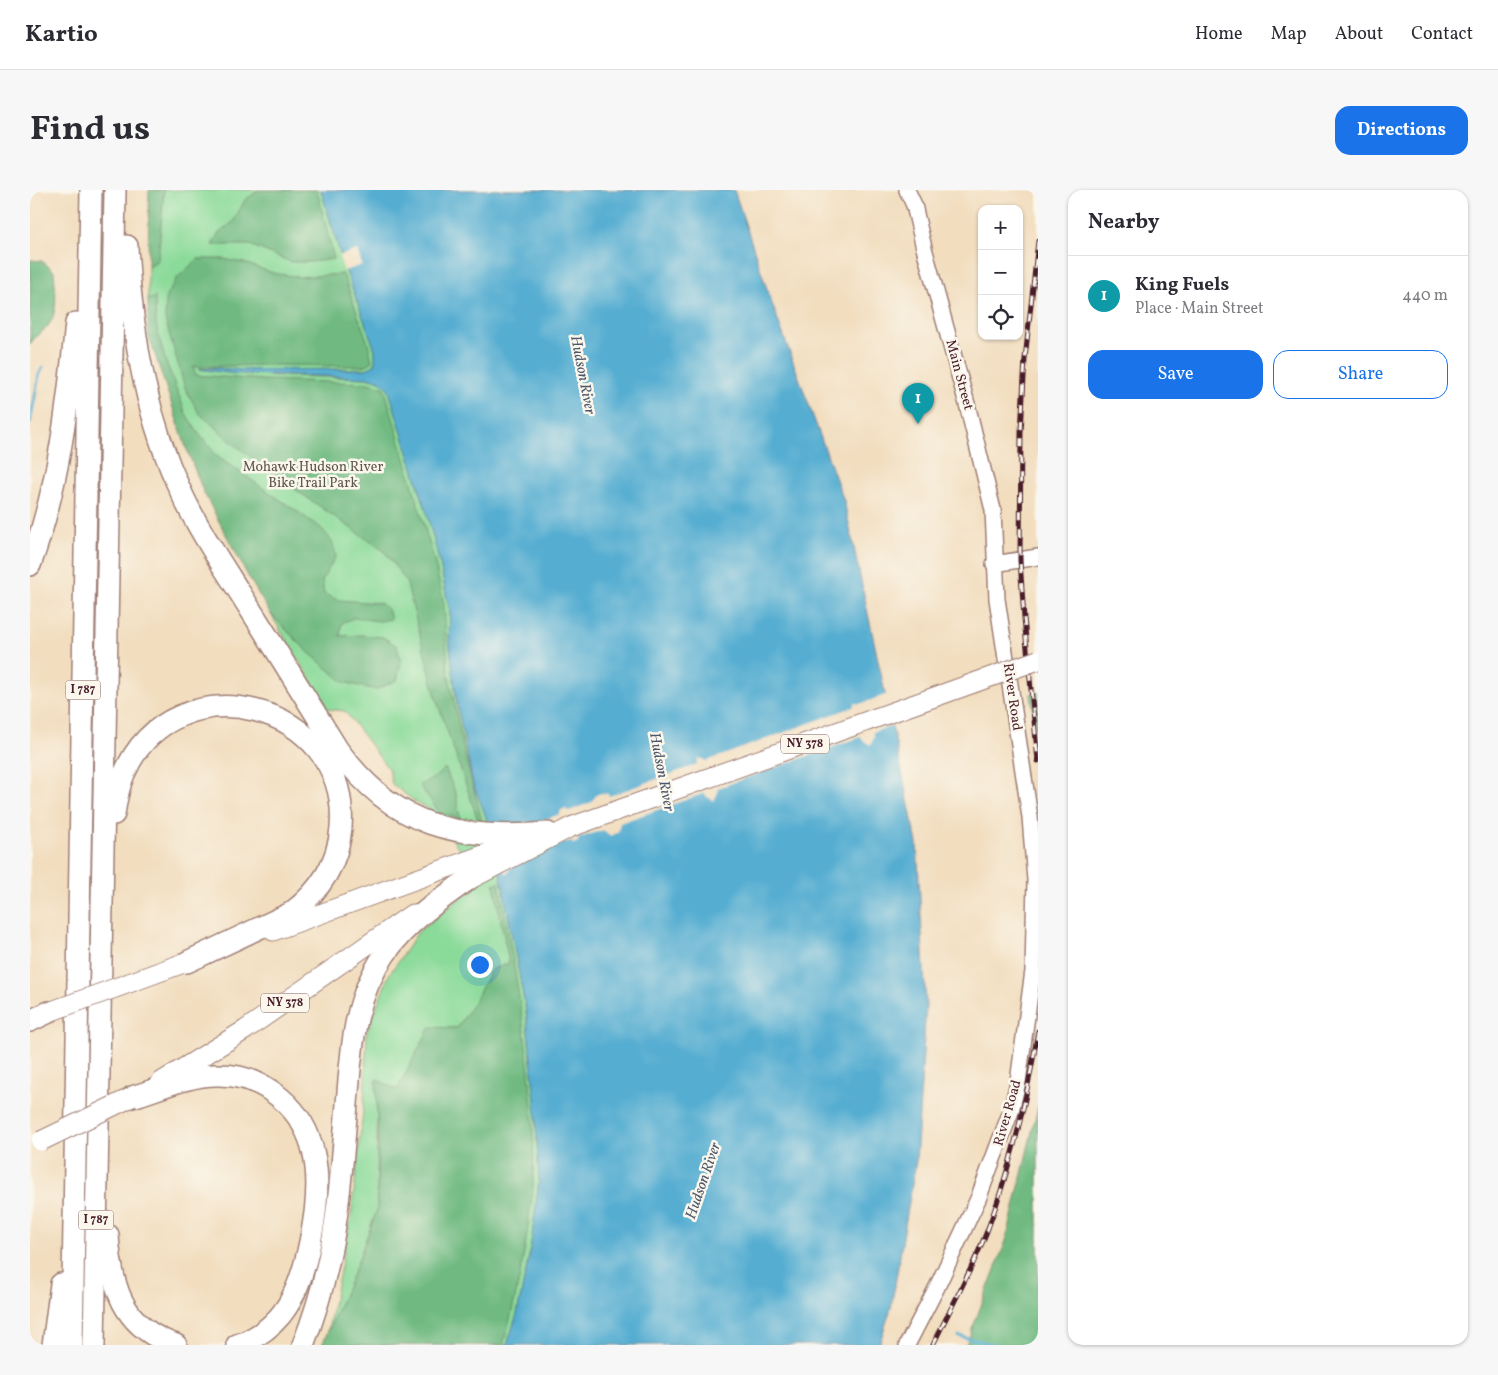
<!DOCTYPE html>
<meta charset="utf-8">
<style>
body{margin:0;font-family:Vollkorn,serif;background:#f7f7f7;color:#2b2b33}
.controls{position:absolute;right:15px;top:15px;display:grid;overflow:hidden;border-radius:10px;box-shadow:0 1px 4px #0004}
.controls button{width:45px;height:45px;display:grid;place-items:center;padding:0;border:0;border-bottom:1px solid #e1e1e2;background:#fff;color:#2b2b33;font:25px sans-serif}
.you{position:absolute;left:449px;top:774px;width:18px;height:18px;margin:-12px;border:4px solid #fff;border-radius:50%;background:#1a73e8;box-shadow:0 0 0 8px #1a73e833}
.badge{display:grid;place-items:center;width:32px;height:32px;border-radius:50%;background:#1a73e8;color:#fff;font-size:16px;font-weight:700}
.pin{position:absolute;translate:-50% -41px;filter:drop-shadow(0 1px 2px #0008)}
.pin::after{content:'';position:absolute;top:26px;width:18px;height:15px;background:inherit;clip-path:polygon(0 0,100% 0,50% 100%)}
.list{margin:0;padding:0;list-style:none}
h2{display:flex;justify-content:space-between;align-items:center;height:65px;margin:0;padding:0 20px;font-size:21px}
h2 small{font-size:16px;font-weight:400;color:#7c7c81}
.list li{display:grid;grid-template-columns:32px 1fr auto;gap:15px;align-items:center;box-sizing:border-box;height:80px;padding:0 20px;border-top:1px solid #e1e1e2}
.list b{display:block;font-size:19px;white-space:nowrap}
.list p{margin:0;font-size:16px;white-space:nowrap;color:#7c7c81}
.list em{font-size:16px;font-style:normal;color:#7c7c81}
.actions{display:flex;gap:10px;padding:15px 20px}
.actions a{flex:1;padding:11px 0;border:1px solid #1a73e8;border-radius:15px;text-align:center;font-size:18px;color:#1a73e8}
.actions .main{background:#1a73e8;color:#fff}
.icon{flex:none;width:28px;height:28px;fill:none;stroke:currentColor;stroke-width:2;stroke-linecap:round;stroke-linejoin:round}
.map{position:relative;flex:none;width:1008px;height:1155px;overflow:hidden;border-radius:15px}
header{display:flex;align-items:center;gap:30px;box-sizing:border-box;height:70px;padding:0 25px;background:#fff;border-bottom:1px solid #e1e1e2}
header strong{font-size:24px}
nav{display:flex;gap:28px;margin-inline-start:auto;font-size:18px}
.intro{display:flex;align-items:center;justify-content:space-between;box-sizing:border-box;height:120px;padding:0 30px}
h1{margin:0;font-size:35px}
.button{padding:12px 22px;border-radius:15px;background:#1a73e8;color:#fff;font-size:18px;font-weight:700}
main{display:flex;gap:30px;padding:0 30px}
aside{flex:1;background:#fff;border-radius:15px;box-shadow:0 1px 4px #0004}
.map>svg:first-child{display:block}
</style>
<header>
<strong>Kartio</strong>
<nav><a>Home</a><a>Map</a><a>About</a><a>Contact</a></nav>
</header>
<div class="intro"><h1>Find us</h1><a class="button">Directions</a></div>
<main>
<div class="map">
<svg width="1008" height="1155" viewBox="0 0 1008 1155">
<rect width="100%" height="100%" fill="#fbf7ec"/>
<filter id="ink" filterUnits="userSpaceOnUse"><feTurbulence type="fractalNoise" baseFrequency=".02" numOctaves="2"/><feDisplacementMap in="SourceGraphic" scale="10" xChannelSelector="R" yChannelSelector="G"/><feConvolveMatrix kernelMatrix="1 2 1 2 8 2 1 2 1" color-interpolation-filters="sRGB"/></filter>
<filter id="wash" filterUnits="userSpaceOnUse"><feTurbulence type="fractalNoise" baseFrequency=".0096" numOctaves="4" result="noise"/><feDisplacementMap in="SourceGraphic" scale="20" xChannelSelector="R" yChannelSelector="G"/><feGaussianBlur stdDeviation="1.12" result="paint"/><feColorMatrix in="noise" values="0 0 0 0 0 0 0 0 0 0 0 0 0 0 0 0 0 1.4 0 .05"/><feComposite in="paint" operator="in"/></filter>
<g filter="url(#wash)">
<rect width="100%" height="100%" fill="#f2ddbe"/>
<!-- green -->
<polygon fill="#8ada99" stroke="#6a7c62" points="123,0 291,0 313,73 345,160 345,175 336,179 212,180 185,178 172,179 215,184 229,184 247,186 342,188 352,192 358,198 396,320 410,374 420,423 419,449 427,514 443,594 455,624 471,687 496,821 505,911 509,991 500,1062 487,1124 477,1155 317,1155 332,1119 366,900 347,889 347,1020 325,1079 297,1144 321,1028 334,913 337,841 359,785 388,742 434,705 444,701 434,665 400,619 388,614 362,594 359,580 315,521 298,519 240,423 276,460 181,308 121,141 118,110 118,77 122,74"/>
<!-- forest -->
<g fill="#6fba81" stroke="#5c6c56">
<polygon points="119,0 134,0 128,70 118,77"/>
<polygon points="229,0 287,0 304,69 281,72 261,72 220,55 182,55 188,44 203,32 215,10"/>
<polygon points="168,69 194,69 214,73 243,83 269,87 313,84 338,153 342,172 334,176 237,175 163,177 166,185 233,190 338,193 354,197 404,369 414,414 418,482 434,561 452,631 448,630 407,511 376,391 354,361 246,286 204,254 169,223 155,198 135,129 136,106 147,88"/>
<path d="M 0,70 L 12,71 L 24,81 C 25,99 30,124 16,138 C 10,144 3,148 0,155 Z"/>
<polygon points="125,107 126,135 135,169 156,224 168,243 188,267 291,338 302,351 306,366 292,390 294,404 308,410 350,413 358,419 361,429 350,431 323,428 312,433 310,446 330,445 353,447 367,456 371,472 367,490 346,500 313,492 276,460 240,423 219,388 173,301 156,257 118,144 118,110"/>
<polygon points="1008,502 1008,559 1001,504"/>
<polygon points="415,578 426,604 430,629 410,623 389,595 404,588"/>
<path d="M 469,692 C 487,792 507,893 503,994 C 503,1006 500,1017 499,1028 C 494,1071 485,1113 473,1155 L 292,1155 L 325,1079 L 347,1020 L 348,947 L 346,889 L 367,900 L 400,837 L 427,838 L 443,814 L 461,780 L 479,773 L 464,694 Z"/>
<polygon points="1008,916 1008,1155 936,1155 976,1051"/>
</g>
<!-- water -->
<path fill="#54add1" stroke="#4f667e" d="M 291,0 L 704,0 L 741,111 L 814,311 L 887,653 L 896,816 L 886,971 L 861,1118 L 849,1155 L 477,1155 L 487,1124 L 500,1062 L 509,991 L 505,911 L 496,821 L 471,687 L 455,624 L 443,594 L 427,514 L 419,449 L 420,423 L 410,374 L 396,320 L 358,198 L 352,192 L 342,188 C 300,186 257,185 215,184 C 199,184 184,181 168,179 L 185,178 L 212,180 L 336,179 L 345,175 L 345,160 L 313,73 Z"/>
<!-- pier -->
<g fill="#f2ddbe">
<polygon points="327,60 332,75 314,81 309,66"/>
<polygon points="858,504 865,535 843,542 844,546 841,555 832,550 831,547 688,598 688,602 684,611 676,606 675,603 590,633 588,642 580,646 573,640 549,648 548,652 543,654 540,651 512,661 480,678 479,682 476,683 474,682 497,632 499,631 503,634 530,624 531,620 535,619 539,621 562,612 566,605 571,603 578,604 579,606 666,575 669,568 677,571 823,517 825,513 830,514"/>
</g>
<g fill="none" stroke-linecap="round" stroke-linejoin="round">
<!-- stream -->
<g stroke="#54add1" stroke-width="3">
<polyline points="0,233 9,185 13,177"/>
<polyline points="929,1146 966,1155"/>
</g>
</g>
</g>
<g filter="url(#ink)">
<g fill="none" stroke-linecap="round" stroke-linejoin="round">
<!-- minor casing -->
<g stroke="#9e7e74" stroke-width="18">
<g id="minor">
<polyline points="964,374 1008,367"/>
<polyline points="877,1155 907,1097 948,1009 981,921 988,892 1003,781 1005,690 1000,627 967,409 963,320 937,214 894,58 884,15 877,0"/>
</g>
</g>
<!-- major casing -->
<g stroke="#9e7e74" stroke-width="21">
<g id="major">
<polyline points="427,696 541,637"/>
<polyline points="243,741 492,651"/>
<polyline points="99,793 170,767"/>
<polyline points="131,892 215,840 382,724"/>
</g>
</g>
<!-- highway casing -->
<g stroke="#9e7e74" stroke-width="24">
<g id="highway">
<path d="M 97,56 C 101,140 115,225 151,302 C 167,337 189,370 210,403 C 243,455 276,508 308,560 C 365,638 427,650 518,643"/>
<path d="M 0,375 C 29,296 38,215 46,133"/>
<path d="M 84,624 C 86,611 88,597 94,584 C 143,469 321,511 311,638 C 308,674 289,702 261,723 L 157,772"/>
<polyline points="0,831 19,822"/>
<path d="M 102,907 C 129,899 158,885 187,885 C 234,884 275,919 284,965 C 290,993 286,1024 280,1052 C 275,1077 267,1106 250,1126 C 239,1139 224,1149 207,1155"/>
<path d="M 78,1045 C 81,1095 92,1138 146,1155"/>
<polyline points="23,1155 31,1094"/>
<polyline points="42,1155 61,0"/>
<polyline points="64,1155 85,0"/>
<path d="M 273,1155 C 292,1107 304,1055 309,1004 C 313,970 315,936 318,902 C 322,852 325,807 355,764 C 376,733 409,710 439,689"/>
</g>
</g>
<!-- minor -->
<use href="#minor" stroke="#fff" stroke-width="15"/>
<!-- major -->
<use href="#major" stroke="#fff" stroke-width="19"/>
<!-- highway -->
<use href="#highway" stroke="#fff" stroke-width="21"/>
<!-- rail casing -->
<g stroke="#4a1f2b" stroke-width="5">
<g id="rail">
<polyline points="1008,51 995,169 991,242 990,370 994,428 1008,571"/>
<path d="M 903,1155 C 921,1117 942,1080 957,1041 C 981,977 997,908 1008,841"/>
</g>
</g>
<!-- rail -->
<use href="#rail" stroke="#fbf7ec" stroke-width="3" stroke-dasharray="9" stroke-linecap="butt"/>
<!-- major-bridge casing -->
<g stroke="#9e7e74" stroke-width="21" stroke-linecap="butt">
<g id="major-bridge">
<polyline points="541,637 1008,470"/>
<polyline points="19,822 99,793"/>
<polyline points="11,951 102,907"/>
</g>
</g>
<!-- major-bridge -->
<use href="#major-bridge" stroke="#fff" stroke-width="19"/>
</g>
</g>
<g text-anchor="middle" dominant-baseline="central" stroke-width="5" stroke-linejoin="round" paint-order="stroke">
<!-- shield labels -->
<g fill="#fbf7ec" stroke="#7f6065" stroke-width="1">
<rect x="35.5" y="490.5" width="35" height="19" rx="4"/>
<rect x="751" y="544.5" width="48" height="19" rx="4"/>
<rect x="231" y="803.5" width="48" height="19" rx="4"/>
<rect x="48.5" y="1020.5" width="35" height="19" rx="4"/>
</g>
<g font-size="12" font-weight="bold" fill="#4a1f2b">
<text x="53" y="500">I 787</text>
<text x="775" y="554">NY 378</text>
<text x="255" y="813">NY 378</text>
<text x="66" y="1030">I 787</text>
</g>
<!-- street labels -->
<g font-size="14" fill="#4a1f2b" stroke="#fbf7ec">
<text transform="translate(929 185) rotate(75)">Main Street</text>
<text transform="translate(982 507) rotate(82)">River Road</text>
<text transform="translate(978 923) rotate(-74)">River Road</text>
</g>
<!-- park labels -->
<g font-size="14" fill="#5d574c" stroke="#fbf7ec">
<text x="283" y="277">Mohawk Hudson River<tspan x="283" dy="16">Bike Trail Park</tspan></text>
</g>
<!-- water labels -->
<g font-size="15" font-style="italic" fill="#4e586d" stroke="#fbf7ec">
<text transform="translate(552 185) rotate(79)">Hudson River</text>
<text transform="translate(631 582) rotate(79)">Hudson River</text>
<text transform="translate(674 991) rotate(-71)">Hudson River</text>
</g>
</g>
</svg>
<div class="controls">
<button>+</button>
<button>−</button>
<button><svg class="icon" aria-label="locate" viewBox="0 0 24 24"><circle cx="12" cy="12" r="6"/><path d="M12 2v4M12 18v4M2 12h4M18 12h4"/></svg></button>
</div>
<div class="you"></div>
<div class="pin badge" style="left:888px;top:234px;background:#0f9aa8">1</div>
</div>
<aside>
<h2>Nearby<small></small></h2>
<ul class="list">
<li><span class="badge" style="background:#0f9aa8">1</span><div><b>King Fuels</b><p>Place · Main Street</p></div><em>440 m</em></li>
</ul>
<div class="actions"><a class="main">Save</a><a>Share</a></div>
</aside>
</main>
